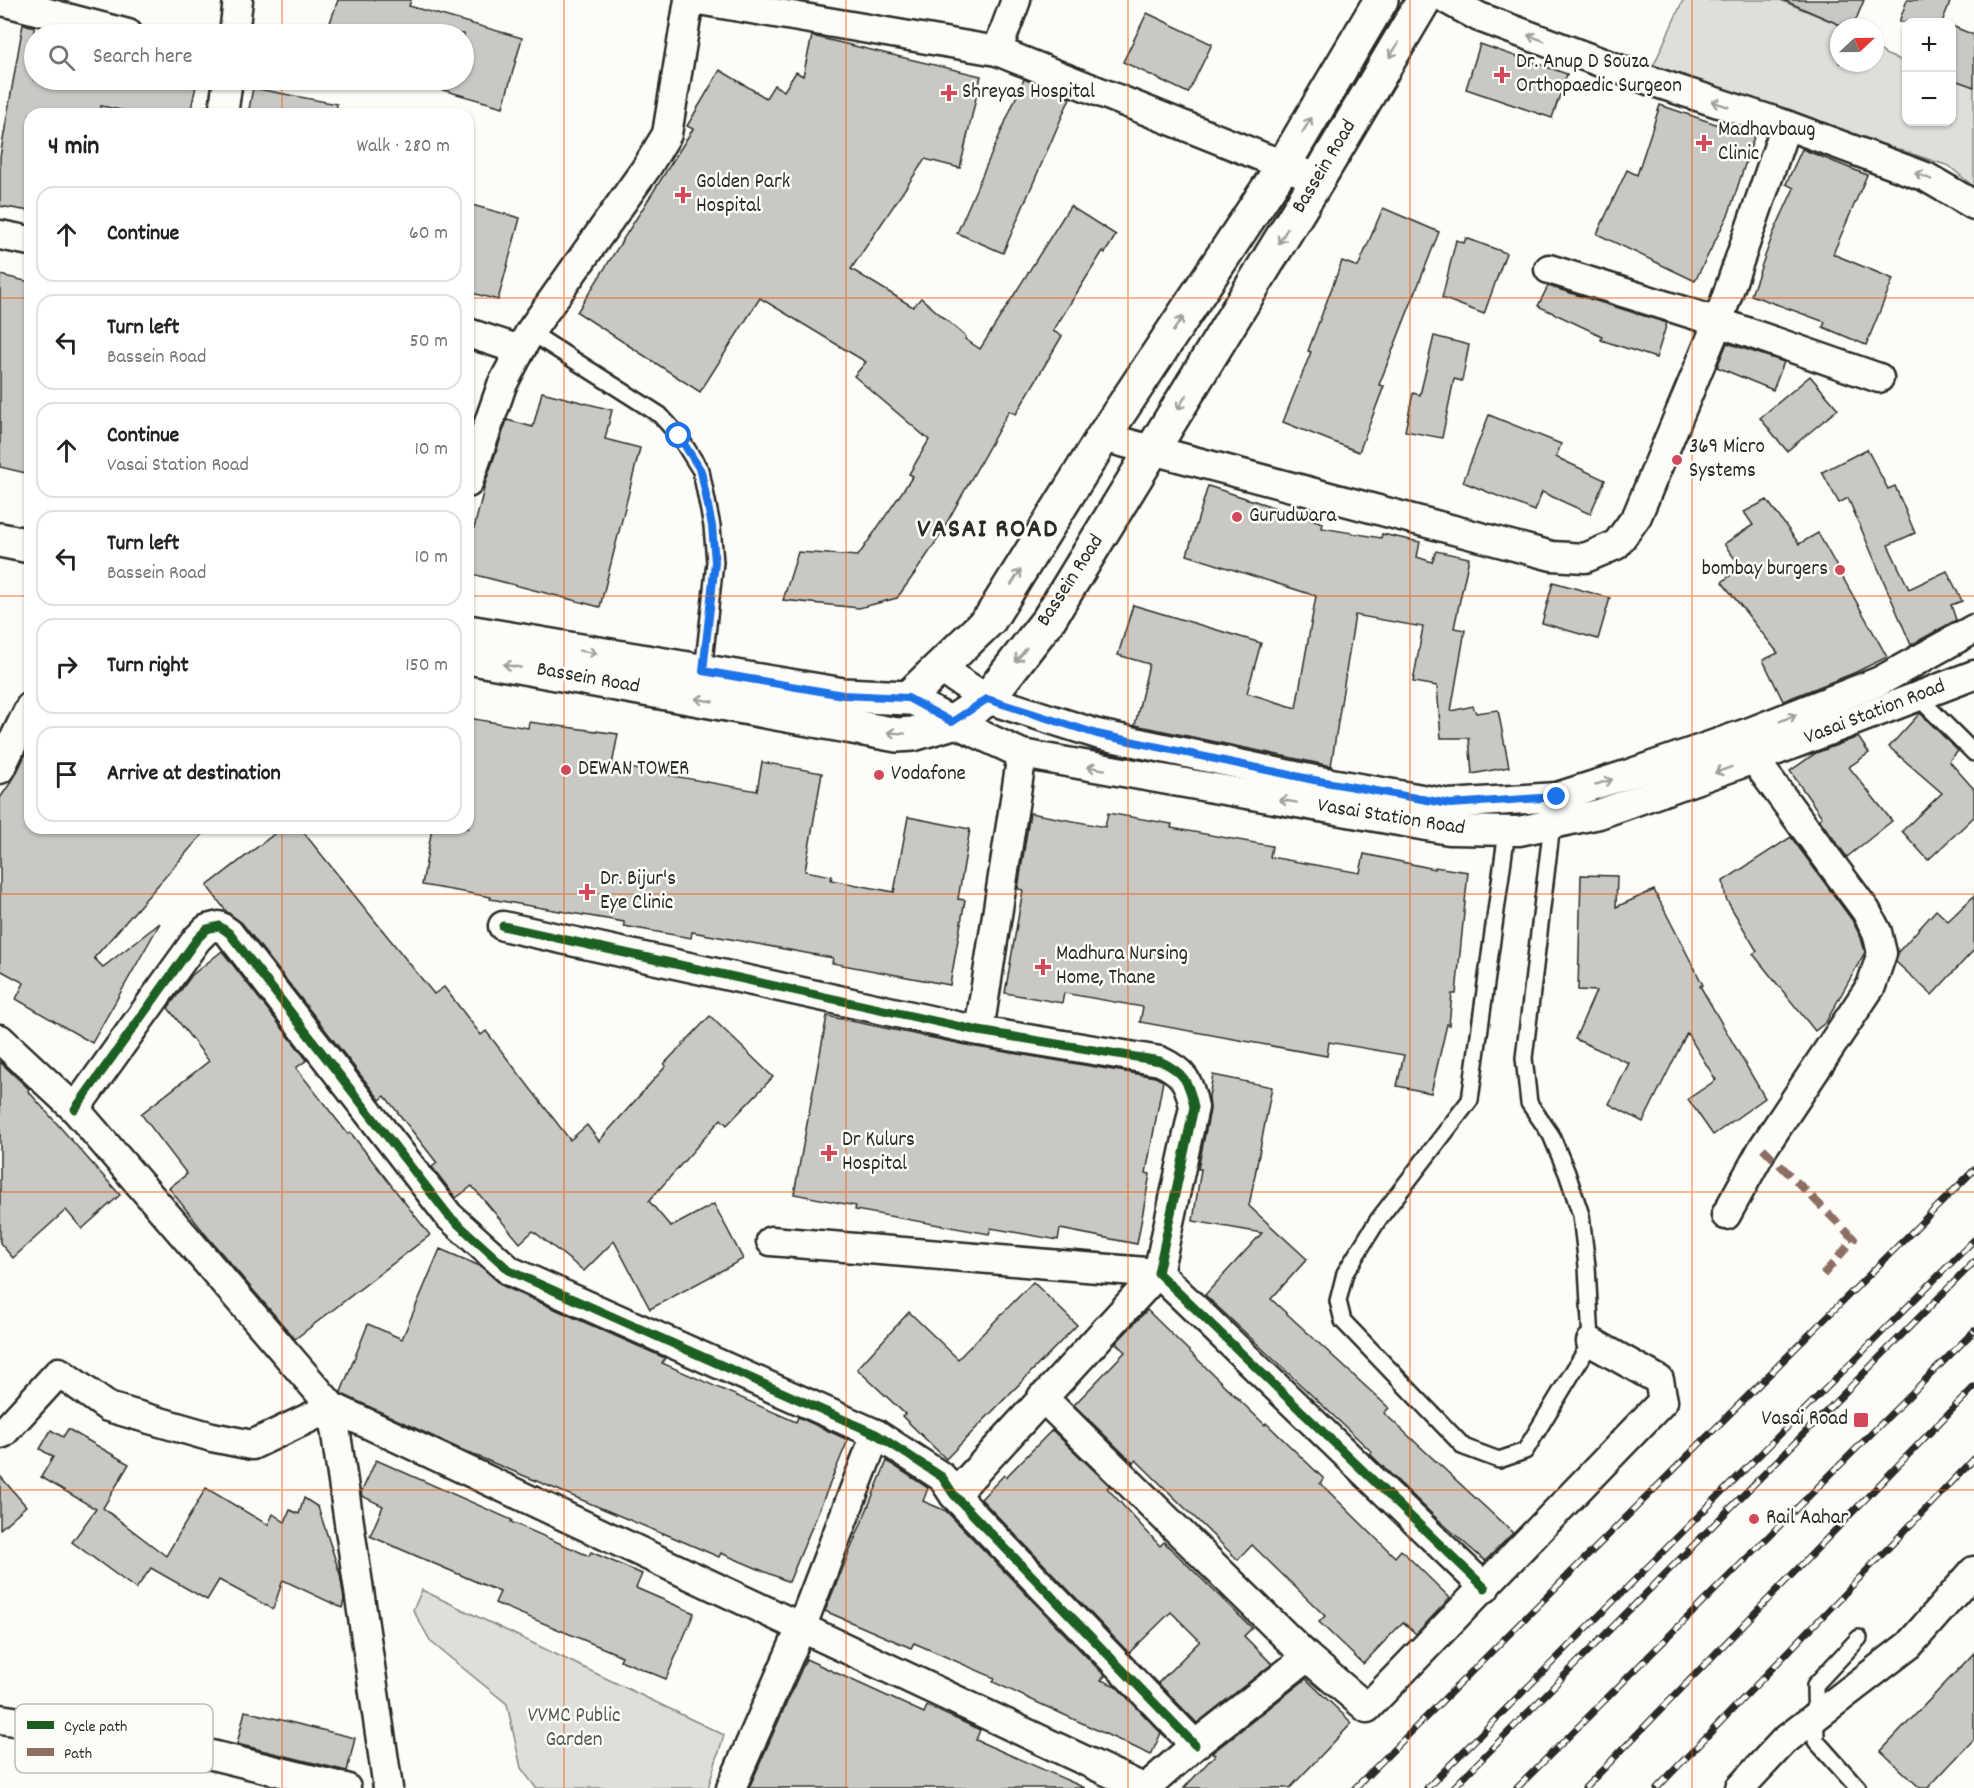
<!DOCTYPE html>
<meta charset="utf-8">
<style>
body{margin:0;font-family:Dekko,sans-serif;background:#f6f6f6;color:#222}
.controls{position:absolute;right:18px;top:18px;display:grid;overflow:hidden;border-radius:12px;box-shadow:0 2px 4px #0004}
.controls button{width:54px;height:54px;display:grid;place-items:center;padding:0;border:0;border-bottom:2px solid #e0e0e0;background:#fff;color:#222;font:30px sans-serif}
.compass{position:absolute;left:1830px;top:18px;width:54px;height:54px;border-radius:50%;background:#fff;box-shadow:0 2px 4px #0004;rotate:68deg}
.stop{position:absolute;width:18px;height:18px;margin:-14px;border:4px solid #1a73e8;border-radius:50%;background:#fff}
.stop.end{background:#1a73e8;border-color:#fff;box-shadow:0 2px 6px #0008}
.list{margin:0;padding:0;list-style:none}
h2{display:flex;justify-content:space-between;align-items:center;height:78px;margin:0;padding:0 24px;font-size:26px}
h2 small{font-size:20px;font-weight:400;color:#767676}
.list li{display:grid;grid-template-columns:39px 1fr auto;gap:18px;align-items:center;box-sizing:border-box;height:96px;margin:0 12px 12px;padding:0 12px;border:2px solid #e0e0e0;border-radius:18px}
.list b{display:block;font-size:22px;white-space:nowrap}
.list p{margin:0;font-size:20px;white-space:nowrap;color:#767676}
.list em{font-size:20px;font-style:normal;color:#767676}
.icon{flex:none;width:33px;height:33px;fill:none;stroke:currentColor;stroke-width:2;stroke-linecap:round;stroke-linejoin:round}
.map{position:relative;flex:none;width:1974px;height:1788px;overflow:hidden}
.search{position:absolute;background:#fff;box-shadow:0 2px 4px #0004;left:24px;top:24px;width:450px;height:66px;display:flex;align-items:center;gap:15px;box-sizing:border-box;padding:0 21px;border-radius:33px;color:#767676;font-size:22px}
.panel{position:absolute;background:#fff;box-shadow:0 2px 4px #0004;left:24px;top:108px;width:450px;height:726px;border-radius:18px}
.map>svg:first-child{display:block}
</style>
<div class="map">
<svg width="1974" height="1788" viewBox="0 0 1974 1788">
<rect width="100%" height="100%" fill="#fdfcf7"/>
<filter id="ink" filterUnits="userSpaceOnUse"><feTurbulence type="fractalNoise" baseFrequency=".0167" numOctaves="2"/><feDisplacementMap in="SourceGraphic" scale="12" xChannelSelector="R" yChannelSelector="G"/><feConvolveMatrix kernelMatrix="1 2 1 2 8 2 1 2 1" color-interpolation-filters="sRGB"/></filter>
<g filter="url(#ink)">
<!-- green -->
<g fill="#dfdeda" stroke="#858482" stroke-width="1.5">
<polygon points="1683,0 1780,0 1845,27 1839,27 1839,63 1875,63 1875,47 1887,55 1906,62 1906,122 1952,122 1952,79 1974,87 1974,187 1949,166 1652,69"/>
<polygon points="422,1590 724,1735 708,1788 536,1788 521,1768 507,1704 431,1642 413,1610"/>
</g>
<!-- building -->
<g fill="#c9c8c4" stroke="#2b2b2b" stroke-width="1.5">
<polygon points="338,0 411,0 409,6 522,38 503,107 425,85 426,80 464,80 464,34 326,34"/>
<polygon points="1783,0 1864,0 1853,27 1845,27"/>
<polygon points="1907,0 1951,0 1942,22 1899,22"/>
<polygon points="1147,13 1212,44 1188,93 1123,62"/>
<polygon points="23,24 34,27 34,80 165,80 196,86 190,114 140,114 101,106 100,114 30,114 30,211 0,206 0,157"/>
<polygon points="1952,26 1974,35 1974,87 1952,79"/>
<polygon points="812,36 981,76 960,168 925,159 851,269 913,307 921,298 966,337 965,339 980,349 1070,206 1116,235 1105,253 1103,251 1053,331 1062,336 1016,414 1009,411 941,533 942,533 915,573 897,598 859,608 783,600 798,552 858,556 913,476 909,474 929,440 854,376 866,362 760,298 700,392 577,312 693,129 687,126 720,70 766,98 774,85 784,91 796,72 803,76"/>
<polygon points="1480,44 1567,74 1552,118 1466,89"/>
<polygon points="1024,79 1070,98 1003,253 957,233"/>
<polygon points="253,88 337,104 336,114 248,114"/>
<polygon points="1660,105 1754,137 1729,213 1695,281 1597,234 1627,170 1637,175"/>
<polygon points="1802,149 1867,175 1833,254 1893,279 1866,345 1823,327 1825,322 1751,295 1773,234 1794,188 1786,184"/>
<polygon points="468,204 520,218 498,300 468,292"/>
<polygon points="1383,208 1439,232 1379,385 1384,386 1359,452 1283,422 1311,352 1308,351 1342,261 1358,267"/>
<polygon points="1466,238 1506,253 1484,314 1442,298 1456,240 1464,243"/>
<polygon points="0,275 30,282 30,474 0,467"/>
<polygon points="1548,286 1667,323 1656,358 1601,340 1602,336 1538,306"/>
<polygon points="1434,336 1469,345 1462,381 1454,379 1442,438 1405,431 1413,393 1420,395"/>
<polygon points="1727,343 1784,362 1773,390 1717,367"/>
<polygon points="1810,376 1838,409 1787,451 1760,418"/>
<polygon points="542,392 612,410 605,439 640,448 600,607 468,573 468,552 486,481 507,420 533,427"/>
<polygon points="1489,415 1561,444 1556,457 1605,480 1590,514 1542,492 1535,511 1463,482"/>
<polygon points="1867,449 1888,489 1895,486 1915,533 1888,545 1909,589 1947,571 1962,601 1951,605 1956,620 1911,645 1848,498 1839,503 1822,472"/>
<polygon points="1208,486 1323,523 1322,528 1381,538 1382,534 1420,542 1417,557 1432,562 1436,551 1469,558 1454,628 1465,630 1451,711 1473,706 1476,713 1498,710 1509,767 1472,774 1469,738 1441,738 1437,686 1413,682 1423,627 1355,615 1331,766 1135,725 1149,664 1118,655 1133,605 1261,643 1247,693 1296,708 1316,596 1187,555"/>
<polygon points="1767,500 1799,544 1818,533 1887,657 1854,673 1783,701 1763,660 1778,653 1722,582 1741,567 1724,544 1753,525 1744,512"/>
<polygon points="1553,582 1610,598 1598,639 1542,623"/>
<polygon points="1920,713 1958,751 1949,761 1974,789 1974,817 1928,860 1902,831 1942,793 1889,747"/>
<polygon points="468,718 528,728 529,722 618,734 612,765 757,791 762,762 822,773 805,871 832,876 831,880 894,892 908,817 970,829 958,899 965,900 950,985 832,963 833,958 692,932 691,938 624,926 624,922 490,899 491,897 422,885 432,828 468,828"/>
<polygon points="1858,737 1869,753 1849,767 1892,821 1847,857 1819,819 1822,817 1790,771 1816,753"/>
<polygon points="30,745 30,828 208,828 94,958 103,967 160,923 92,1043 16,999 24,983 0,970 0,798 15,776"/>
<polygon points="1030,813 1105,827 1108,813 1172,824 1171,828 1272,846 1270,857 1360,873 1364,854 1435,869 1435,867 1468,872 1456,994 1452,994 1449,1025 1447,1024 1431,1093 1397,1086 1404,1055 1329,1042 1327,1056 1140,1022 1143,1007 1064,993 1062,1003 1005,993 1023,890 1018,889"/>
<polygon points="282,828 300,828 434,994 444,987 481,1035 486,1031 570,1140 587,1125 599,1141 666,1066 664,1064 710,1016 773,1077 727,1125 721,1119 649,1201 671,1227 714,1204 743,1259 650,1309 614,1241 584,1271 533,1231 520,1243 472,1186 456,1198 432,1167 437,1163 385,1096 380,1100 242,923 226,911 207,886"/>
<polygon points="1791,837 1852,920 1861,938 1865,952 1826,1022 1815,1031 1753,954 1757,951 1726,899 1723,881"/>
<polygon points="1581,875 1617,876 1616,907 1654,890 1703,985 1700,986 1765,1098 1713,1135 1688,1099 1716,1080 1687,1033 1643,1122 1609,1104 1629,1063 1575,1039 1596,991 1578,990"/>
<polygon points="1974,896 1974,950 1932,995 1896,962 1898,952 1936,910 1948,921"/>
<polygon points="222,951 307,1060 296,1068 348,1134 350,1132 430,1235 295,1339 206,1235 169,1188 187,1174 141,1114 209,1061 168,1008 192,975"/>
<polygon points="827,1016 976,1047 1155,1077 1163,1081 1146,1173 1150,1174 1137,1244 1060,1229 1058,1240 991,1228 989,1234 855,1210 856,1206 794,1194"/>
<polygon points="0,1062 29,1089 28,1091 120,1195 82,1229 66,1210 13,1258 0,1243"/>
<polygon points="1213,1075 1272,1087 1249,1206 1307,1259 1271,1299 1389,1408 1384,1413 1513,1533 1485,1561 1433,1515 1370,1454 1372,1452 1205,1295 1262,1233 1193,1221 1201,1169 1198,1169 1210,1110 1209,1096"/>
<polygon points="440,1249 480,1266 503,1286 665,1358 662,1363 796,1422 798,1417 848,1440 789,1582 721,1553 719,1557 663,1533 663,1534 460,1449 342,1394 341,1392 368,1324 402,1339"/>
<polygon points="1033,1282 1077,1325 946,1459 902,1416 905,1414 857,1369 909,1312 958,1359"/>
<polygon points="1147,1310 1265,1425 1266,1423 1324,1479 1320,1483 1395,1557 1401,1550 1450,1598 1416,1634 1403,1622 1363,1664 1319,1622 1325,1616 1252,1545 1238,1560 1136,1460 1133,1463 1074,1405 1125,1352 1116,1343"/>
<polygon points="68,1429 129,1464 103,1508 166,1556 206,1488 268,1525 273,1514 285,1522 290,1510 299,1514 304,1498 318,1507 340,1574 344,1600 342,1608 283,1580 273,1609 219,1580 207,1600 151,1568 136,1589 72,1542 96,1509 41,1477 53,1457 40,1449 51,1430 63,1437"/>
<polygon points="1052,1430 1110,1486 1107,1488 1160,1546 1164,1542 1252,1628 1244,1636 1272,1664 1197,1723 1158,1683 1200,1641 1171,1612 1129,1653 981,1499 1004,1475 1006,1477"/>
<polygon points="376,1460 512,1520 511,1522 589,1556 591,1552 642,1574 636,1588 694,1613 666,1679 620,1660 622,1656 495,1603 500,1592 370,1536 383,1506 362,1496 361,1493"/>
<polygon points="887,1461 928,1488 923,1501 946,1511 1105,1676 1101,1680 1116,1686 1161,1733 1151,1755 993,1682 995,1678 914,1643 911,1648 825,1611"/>
<polygon points="0,1476 26,1506 0,1529"/>
<polygon points="1974,1653 1974,1739 1928,1788 1920,1788 1881,1751"/>
<polygon points="806,1659 924,1713 927,1706 963,1722 980,1730 976,1740 1085,1788 749,1788"/>
<polygon points="1306,1679 1352,1723 1290,1788 1184,1788 1215,1755 1212,1753"/>
<polygon points="245,1711 355,1738 347,1771 237,1744"/>
</g>
<g fill="none" stroke-linecap="round" stroke-linejoin="round">
<!-- lane casing -->
<g stroke="#2b2b2b" stroke-width="20">
<g id="lane">
<polyline points="530,332 660,415 679,436 701,471 712,526 715,562 703,671"/>
<polyline points="1918,697 1974,753"/>
<polyline points="1507,831 1470,1100 1378,1220 1345,1273 1338,1301 1343,1321 1464,1447 1499,1460 1525,1451 1591,1342 1587,1266 1581,1215 1567,1173 1551,1135 1529,1103 1524,1058 1552,824"/>
<polyline points="1858,1788 1816,1741 1815,1685 1859,1638"/>
</g>
</g>
<!-- street casing -->
<g stroke="#2b2b2b" stroke-width="33">
<g id="street">
<polyline points="699,0 997,51 1318,179"/>
<polyline points="1448,0 1479,17 1651,81 1786,125 1926,177 1974,205"/>
<polyline points="2,1 128,34"/>
<polyline points="234,34 238,0"/>
<polyline points="997,51 1016,0"/>
<polyline points="223,114 228,80"/>
<polyline points="0,235 30,241"/>
<polyline points="1549,269 1718,322 1879,378"/>
<polyline points="468,333 520,350"/>
<polyline points="1103,437 1552,556 1585,558 1616,545 1637,516 1718,322 1786,125"/>
<polyline points="468,483 502,385 530,332 647,167 667,134 689,0"/>
<polyline points="939,668 987,699 1097,734 1314,780 1450,804 1557,797 1629,774 1750,732 1880,681 1974,629"/>
<polyline points="908,698 953,722 1022,754 1449,830 1519,831 1599,814 1754,759 1974,675"/>
<polyline points="0,769 30,707"/>
<path d="M 503,926 L 979,1031 L 1160,1061 C 1184,1072 1189,1082 1194,1107 L 1158,1273 L 1485,1588"/>
<polyline points="979,1031 1022,754"/>
<polyline points="0,1039 75,1109 332,1407 1143,1788"/>
<polyline points="75,1109 197,939 207,929 219,926 229,933 449,1216 510,1271 876,1434 942,1477 954,1495 1195,1745"/>
<polyline points="1726,1215 1763,1148 1871,986 1882,953 1877,932 1866,911 1754,759"/>
<polyline points="771,1241 1158,1273"/>
<polyline points="1042,1397 1307,1657 1367,1708 1663,1401 1659,1380 1591,1342"/>
<polyline points="0,1434 3,1433 59,1372 108,1407 212,1437 252,1445 332,1407 388,1788"/>
<polyline points="954,1495 1158,1273"/>
<polyline points="0,1719 163,1743 346,1788"/>
<polyline points="731,1788 801,1628 876,1434"/>
<polyline points="1146,1788 1195,1745 1307,1657"/>
<polyline points="1740,1788 1784,1741 1909,1645 1974,1571"/>
</g>
</g>
<!-- primary casing -->
<g stroke="#2b2b2b" stroke-width="38">
<g id="primary">
<polyline points="0,540 30,546"/>
<polyline points="468,632 843,695 908,698 990,619 1103,437 1283,166 1381,0"/>
<polyline points="468,657 897,735 913,734 953,722 987,699 1049,619 1318,179 1424,0"/>
</g>
</g>
<!-- lane -->
<use href="#lane" stroke="#fdfcf7" stroke-width="15"/>
<!-- street -->
<use href="#street" stroke="#fdfcf7" stroke-width="28"/>
<!-- primary -->
<use href="#primary" stroke="#fdfcf7" stroke-width="33"/>
<!-- rail casing -->
<g stroke="#2b2b2b" stroke-width="7">
<g id="rail">
<polyline points="1355,1788 1974,1170"/>
<polyline points="1427,1788 1974,1240"/>
<polyline points="1453,1788 1974,1262"/>
<polyline points="1517,1788 1974,1331"/>
<polyline points="1585,1788 1974,1387"/>
<polyline points="1657,1788 1974,1459"/>
</g>
</g>
<!-- rail -->
<use href="#rail" stroke="#fdfcf7" stroke-width="4.5" stroke-dasharray="14" stroke-linecap="butt"/>
<!-- quiet -->
<polyline stroke="#8d6e63" stroke-width="8" stroke-dasharray="15 8" stroke-linecap="butt" points="1763,1148 1854,1239 1823,1275"/>
<!-- cycleway casing -->
<g stroke="#fdfcf7" stroke-width="13">
<g id="cycleway">
<path d="M 503,926 L 979,1031 L 1160,1061 C 1184,1072 1189,1082 1194,1107 L 1158,1273 L 1485,1588"/>
<polyline points="75,1109 197,939 207,929 219,926 229,933 449,1216 510,1271 876,1434 942,1477 954,1495 1195,1745"/>
</g>
</g>
<!-- cycleway -->
<use href="#cycleway" stroke="#1b5e20" stroke-width="9"/>
</g>
<!-- one-way arrows -->
<defs><path id="oneway-shaft" d="M-6 0H5M1.5-3L5.5 0L1.5 3" fill="none" stroke-width="1.6" stroke-linecap="round" stroke-linejoin="round" transform="scale(1.5)"/></defs>
<g stroke="#9e9e9b">
<use href="#oneway-shaft" transform="translate(1536 38) rotate(-160)"/>
<use href="#oneway-shaft" transform="translate(1394 50) rotate(121)"/>
<use href="#oneway-shaft" transform="translate(1720 104) rotate(-162)"/>
<use href="#oneway-shaft" transform="translate(1307 125) rotate(-59)"/>
<use href="#oneway-shaft" transform="translate(1923 176) rotate(-157)"/>
<use href="#oneway-shaft" transform="translate(1283 236) rotate(121)"/>
<use href="#oneway-shaft" transform="translate(1178 324) rotate(-56)"/>
<use href="#oneway-shaft" transform="translate(1182 402) rotate(121)"/>
<use href="#oneway-shaft" transform="translate(1016 577) rotate(-58)"/>
<use href="#oneway-shaft" transform="translate(588 652) rotate(9)"/>
<use href="#oneway-shaft" transform="translate(1021 655) rotate(128)"/>
<use href="#oneway-shaft" transform="translate(512 666) rotate(-170)"/>
<use href="#oneway-shaft" transform="translate(704 700) rotate(-170)"/>
<use href="#oneway-shaft" transform="translate(1788 718) rotate(-22)"/>
<use href="#oneway-shaft" transform="translate(896 733) rotate(-176)"/>
<use href="#oneway-shaft" transform="translate(1096 768) rotate(-170)"/>
<use href="#oneway-shaft" transform="translate(1723 770) rotate(160)"/>
<use href="#oneway-shaft" transform="translate(1604 782) rotate(-17)"/>
<use href="#oneway-shaft" transform="translate(1288 801) rotate(-170)"/>
</g>
</g>
<g fill="none" stroke-linecap="round" stroke-linejoin="round" filter="url(#ink)">
<!-- route -->
<polyline stroke="#1a73e8" stroke-width="8" points="679,436 701,471 712,526 715,562 703,671 843,695 908,698 952,722 987,699 1097,734 1314,780 1450,804 1557,797"/>
</g>
<!-- grid -->
<path fill="none" stroke="#e8590c" stroke-width="1.5" stroke-opacity="0.55" d="M 282,0 L 282,34M 564,0 L 564,1788M 846,0 L 846,1788M 1128,0 L 1128,1788M 1410,0 L 1410,1788M 1692,0 L 1692,1788M 282,80 L 282,114M 0,298 L 30,298M 468,298 L 1974,298M 0,596 L 30,596M 468,596 L 1974,596M 282,828 L 282,1788M 0,894 L 1974,894M 0,1192 L 1974,1192M 0,1490 L 1974,1490"/>
<!-- markers -->
<g fill="#d1495b" stroke="#fdfcf7" stroke-width="2">
<path d="M1499 66h6v6h6v6h-6v6h-6v-6h-6v-6h6z"/>
<path d="M946 84h6v6h6v6h-6v6h-6v-6h-6v-6h6z"/>
<path d="M1701 134h6v6h6v6h-6v6h-6v-6h-6v-6h6z"/>
<path d="M680 186h6v6h6v6h-6v6h-6v-6h-6v-6h6z"/>
<circle cx="1677" cy="460" r="6"/>
<circle cx="1237" cy="517" r="6"/>
<circle cx="1840" cy="570" r="6"/>
<circle cx="566" cy="770" r="6"/>
<circle cx="879" cy="775" r="6"/>
<path d="M584 883h6v6h6v6h-6v6h-6v-6h-6v-6h6z"/>
<path d="M1040 958h6v6h6v6h-6v6h-6v-6h-6v-6h6z"/>
<path d="M826 1144h6v6h6v6h-6v6h-6v-6h-6v-6h6z"/>
<rect x="1853" y="1412" width="16" height="16" rx="3"/>
<circle cx="1754" cy="1519" r="6"/>
</g>
<g text-anchor="middle" dominant-baseline="central" stroke-width="5" stroke-linejoin="round" paint-order="stroke">
<!-- poi labels -->
<g font-size="21" fill="#2b2b2b" stroke="#fdfcf7" text-anchor="start">
<text x="1516" y="63">Dr. Anup D Souza<tspan x="1516" dy="24">Orthopaedic Surgeon</tspan></text>
<text x="962" y="93">Shreyas Hospital</text>
<text x="1718" y="131">Madhavbaug<tspan x="1718" dy="24">Clinic</tspan></text>
<text x="696" y="183">Golden Park<tspan x="696" dy="24">Hospital</tspan></text>
<text x="1689" y="448">369 Micro<tspan x="1689" dy="24">Systems</tspan></text>
<text x="1249" y="517">Gurudwara</text>
<text x="1828" y="570" text-anchor="end">bombay burgers</text>
<text x="578" y="770">DEWAN TOWER</text>
<text x="891" y="775">Vodafone</text>
<text x="600" y="880">Dr. Bijur's<tspan x="600" dy="24">Eye Clinic</tspan></text>
<text x="1056" y="955">Madhura Nursing<tspan x="1056" dy="24">Home, Thane</tspan></text>
<text x="842" y="1141">Dr Kulurs<tspan x="842" dy="24">Hospital</tspan></text>
<text x="1848" y="1420" text-anchor="end">Vasai Road</text>
<text x="1766" y="1519">Rail Aahar</text>
</g>
<!-- street labels -->
<g font-size="21" fill="#2b2b2b" stroke="#fdfcf7">
<text transform="translate(1325 167) rotate(-59)">Bassein Road</text>
<text transform="translate(1071 581) rotate(-57)">Bassein Road</text>
<text transform="translate(588 679) rotate(10)">Bassein Road</text>
<text transform="translate(1875 713) rotate(-21)">Vasai Station Road</text>
<text transform="translate(1391 818) rotate(9)">Vasai Station Road</text>
</g>
<!-- park labels -->
<g font-size="21" fill="#585857" stroke="#fdfcf7">
<text x="574" y="1717">VVMC Public<tspan x="574" dy="24">Garden</tspan></text>
</g>
<!-- district labels -->
<g font-size="27" font-weight="bold" letter-spacing="1.5" fill="#2b2b2b" stroke="#fdfcf7">
<text x="988" y="530">VASAI ROAD</text>
</g>
</g>
<!-- legend -->
<rect x="15" y="1704" width="198" height="69" rx="9" fill="#fdfcf7" stroke="#bebdba" stroke-width="1.5"/>
<rect x="27" y="1721" width="27" height="8" fill="#1b5e20"/>
<rect x="27" y="1748" width="27" height="8" fill="#8d6e63"/>
<g font-size="16" fill="#2b2b2b">
<text x="64" y="1731">Cycle path</text>
<text x="64" y="1758">Path</text>
</g>
</svg>
<div class="controls">
<button>+</button>
<button>−</button>
</div>
<svg class="compass" viewBox="-18 -18 36 36"><path d="M0-13l5 13h-10z" fill="#e53935"/><path d="M0 13l5-13h-10z" fill="#767676"/></svg>
<div class="stop" style="left:679px;top:436px"></div>
<div class="stop end" style="left:1557px;top:797px"></div>
<div class="search"><svg class="icon" aria-label="search" viewBox="0 0 24 24"><circle cx="10" cy="10" r="6"/><path d="M15 15l6 6"/></svg>Search here</div>
<section class="panel">
<h2>4 min<small>Walk · 280 m</small></h2>
<ul class="list">
<li><svg class="icon" aria-label="ahead" viewBox="0 0 24 24"><path d="M12 20V5M6 11l6-6 6 6"/></svg><div><b>Continue</b></div><em>60 m</em></li>
<li><svg class="icon" aria-label="left" viewBox="0 0 24 24"><path d="M17 20v-9H6M10 6l-5 5 5 5"/></svg><div><b>Turn left</b><p>Bassein Road</p></div><em>50 m</em></li>
<li><svg class="icon" aria-label="ahead" viewBox="0 0 24 24"><path d="M12 20V5M6 11l6-6 6 6"/></svg><div><b>Continue</b><p>Vasai Station Road</p></div><em>10 m</em></li>
<li><svg class="icon" aria-label="left" viewBox="0 0 24 24"><path d="M17 20v-9H6M10 6l-5 5 5 5"/></svg><div><b>Turn left</b><p>Bassein Road</p></div><em>10 m</em></li>
<li><svg class="icon" aria-label="right" viewBox="0 0 24 24"><path d="M7 20v-9h11M14 6l5 5-5 5"/></svg><div><b>Turn right</b></div><em>150 m</em></li>
<li><svg class="icon" aria-label="arrive" viewBox="0 0 24 24"><path d="M6 21V4h12l-3 4 3 4H6"/></svg><div><b>Arrive at destination</b></div></li>
</ul>
</section>
</div>
